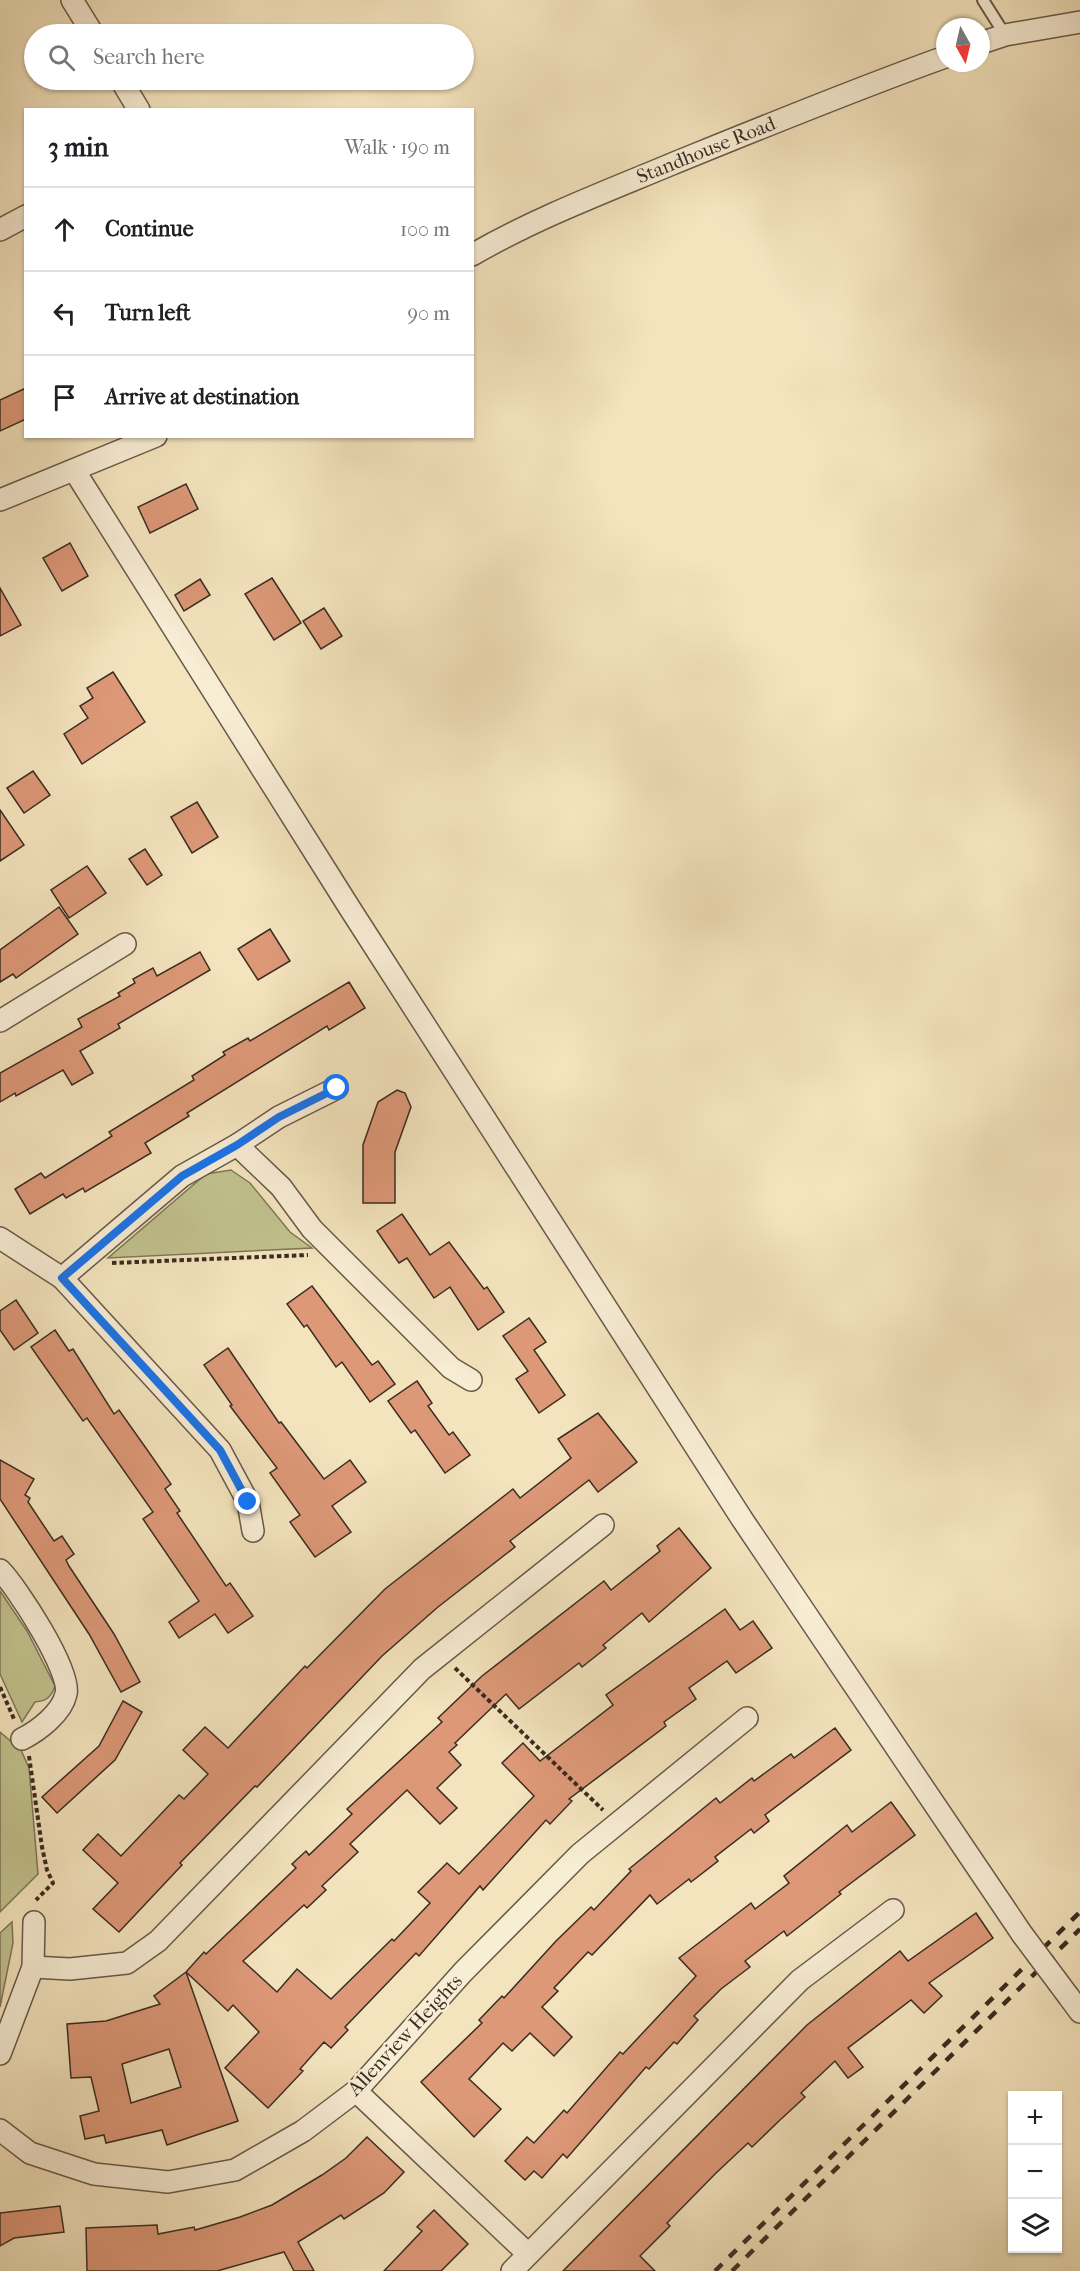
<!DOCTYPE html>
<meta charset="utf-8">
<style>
body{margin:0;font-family:"IM FELL French Canon",serif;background:#f6f6f6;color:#202124}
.controls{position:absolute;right:18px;bottom:18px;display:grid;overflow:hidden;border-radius:0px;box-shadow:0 2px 4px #0004}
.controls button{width:54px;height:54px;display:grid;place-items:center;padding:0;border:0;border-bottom:2px solid #e0e0e0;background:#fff;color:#202124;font:30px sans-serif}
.compass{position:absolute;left:936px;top:18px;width:54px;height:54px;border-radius:50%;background:#fff;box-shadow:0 2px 4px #0004;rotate:172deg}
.stop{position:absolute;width:18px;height:18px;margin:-14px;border:4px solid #1a73e8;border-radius:50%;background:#fff}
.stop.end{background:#1a73e8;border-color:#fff;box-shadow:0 2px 6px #0008}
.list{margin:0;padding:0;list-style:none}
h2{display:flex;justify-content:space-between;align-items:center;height:78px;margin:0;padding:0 24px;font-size:26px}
h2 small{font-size:20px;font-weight:400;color:#757577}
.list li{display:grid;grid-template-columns:39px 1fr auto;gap:18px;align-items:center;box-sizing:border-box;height:84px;padding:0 24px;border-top:2px solid #e0e0e0}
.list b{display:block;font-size:22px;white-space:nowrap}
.list em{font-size:20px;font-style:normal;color:#757577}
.icon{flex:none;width:33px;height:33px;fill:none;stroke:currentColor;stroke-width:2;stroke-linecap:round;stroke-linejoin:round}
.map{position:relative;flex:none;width:1080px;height:2271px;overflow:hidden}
.search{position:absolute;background:#fff;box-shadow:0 2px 4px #0004;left:24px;top:24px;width:450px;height:66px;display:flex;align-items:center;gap:15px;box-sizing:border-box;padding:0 21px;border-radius:33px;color:#757577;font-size:22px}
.panel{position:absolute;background:#fff;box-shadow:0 2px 4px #0004;left:24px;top:108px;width:450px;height:330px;border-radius:0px}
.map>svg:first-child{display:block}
</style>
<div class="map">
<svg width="1080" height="2271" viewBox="0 0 1080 2271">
<rect width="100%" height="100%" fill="#f4e4be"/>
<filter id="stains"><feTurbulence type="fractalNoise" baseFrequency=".00333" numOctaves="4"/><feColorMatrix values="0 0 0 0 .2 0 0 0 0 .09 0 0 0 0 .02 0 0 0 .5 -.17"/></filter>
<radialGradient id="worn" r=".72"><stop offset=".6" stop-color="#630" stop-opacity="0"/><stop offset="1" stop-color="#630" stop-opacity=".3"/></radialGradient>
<!-- green -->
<g fill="#c1c28e" stroke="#7e7758" stroke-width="1.5">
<polygon points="231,1170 250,1183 290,1232 312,1248 108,1258 206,1174"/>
<path d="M 0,1591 L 27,1631 L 55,1686 C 51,1697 47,1701 35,1702 L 22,1722 L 0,1674 Z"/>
<polygon points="0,1732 21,1750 29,1768 38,1874 0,1912"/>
<polygon points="12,1922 13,1943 0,2007 0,1933"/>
</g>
<!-- building -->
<g fill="#dd9878" stroke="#3a2c21" stroke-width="1.5" fill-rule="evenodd">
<polygon points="26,388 26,419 0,431 0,400"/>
<polygon points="186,484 198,509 150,533 138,507"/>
<polygon points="70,543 88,576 62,591 43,558"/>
<polygon points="272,578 301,623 274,640 245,594"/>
<polygon points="200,579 210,595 184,611 175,595"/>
<polygon points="0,588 21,625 0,636"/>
<polygon points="324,608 342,636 321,649 303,621"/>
<polygon points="113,672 145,722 82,764 64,734 88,718 80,706 93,698 87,688"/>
<polygon points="33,771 50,795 24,813 7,788"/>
<polygon points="197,802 218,837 192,853 171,817"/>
<polygon points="0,810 24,845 0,861"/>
<polygon points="145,849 162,875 147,885 129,859"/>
<polygon points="87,866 106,893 69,918 51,890"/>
<polygon points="59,907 78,934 16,978 13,974 0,982 0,950"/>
<polygon points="270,929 290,961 258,980 238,949"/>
<polygon points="200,952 210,970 118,1024 120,1028 80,1051 93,1073 72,1085 63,1070 16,1096 15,1093 0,1102 0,1073 82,1027 78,1019 120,996 118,993 135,983 133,979 153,968 157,976"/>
<polygon points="349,982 365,1008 329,1030 327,1026 187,1113 189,1116 145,1143 151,1153 85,1192 83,1188 66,1198 63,1194 30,1214 15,1189 41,1173 45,1178 112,1136 109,1132 194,1080 192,1076 225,1055 223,1052 248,1038 250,1041"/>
<polygon points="397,1090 405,1093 411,1107 395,1152 395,1203 363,1203 363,1145 378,1102"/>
<polygon points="402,1214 430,1255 449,1242 484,1289 487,1287 504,1312 478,1330 450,1287 434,1298 407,1258 399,1263 377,1231"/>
<polygon points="312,1286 372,1365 378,1361 395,1384 370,1402 342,1362 336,1367 307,1325 304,1327 287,1304"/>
<polygon points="16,1300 38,1333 14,1350 0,1330 0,1311"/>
<polygon points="529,1318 546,1342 534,1350 565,1395 539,1413 516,1379 528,1371 503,1336"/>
<polygon points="55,1330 69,1351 73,1349 114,1414 119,1410 148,1451 171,1484 165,1489 180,1511 177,1513 226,1586 230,1583 253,1616 228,1633 215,1614 179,1638 169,1622 199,1601 143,1519 153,1512 87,1418 83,1421 31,1347"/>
<polygon points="228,1348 279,1423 281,1422 324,1479 350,1460 366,1482 332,1506 351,1532 315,1557 290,1522 300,1515 270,1473 277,1468 230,1406 232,1405 204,1365"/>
<polygon points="417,1381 432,1403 428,1406 449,1435 453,1432 470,1455 445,1473 415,1430 411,1433 388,1401"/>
<polygon points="598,1413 637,1462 598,1492 589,1480 510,1541 515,1547 438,1607 382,1656 284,1759 257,1787 255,1786 180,1863 182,1865 119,1932 93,1909 118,1883 83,1850 98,1834 121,1856 179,1795 184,1799 208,1774 183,1750 205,1727 228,1748 305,1666 307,1668 385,1589 513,1489 520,1498 571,1458 558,1439"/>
<polygon points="0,1460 34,1479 25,1495 30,1498 28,1502 54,1541 62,1536 74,1554 66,1560 69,1566 114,1634 140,1682 121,1692 89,1634 0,1499"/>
<path d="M 679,1528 L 711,1568 L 649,1622 L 642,1613 L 603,1645 L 606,1648 L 582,1667 L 579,1663 L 519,1709 L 506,1694 L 455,1743 L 457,1745 L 449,1752 L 461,1765 L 437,1788 L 457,1808 L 440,1824 L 407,1790 L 350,1844 L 358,1852 L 322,1886 L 326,1890 L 307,1908 L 304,1905 L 243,1961 L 277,1992 L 297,1969 L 331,1999 L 392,1939 L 394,1941 L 430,1903 L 418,1892 L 447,1863 L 459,1874 L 534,1796 L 502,1763 L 523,1743 L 540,1761 L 613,1705 L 606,1695 L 725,1609 L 740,1630 L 753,1621 L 772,1648 L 736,1673 L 727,1661 L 689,1688 L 696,1699 L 664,1722 L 666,1726 L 569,1799 L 572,1801 L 550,1824 L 546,1820 L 483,1890 L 480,1886 L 419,1956 L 416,1953 L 345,2027 L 348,2030 L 331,2048 L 324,2042 L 300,2069 L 303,2071 L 268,2108 L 225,2068 L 259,2032 L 233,2005 L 228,2011 L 186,1972 L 238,2121 L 167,2145 L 162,2130 L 106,2143 L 104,2135 L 85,2139 L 80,2116 L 99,2111 L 91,2077 L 71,2078 L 67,2024 L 106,2021 L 160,2004 L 154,1996 L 186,1972 L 204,1952 L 206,1954 L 296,1868 L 292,1864 L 306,1851 L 309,1855 L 352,1814 L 347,1809 L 442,1722 L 438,1718 L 482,1676 L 604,1581 L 611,1590 L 660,1551 L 657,1546 ZM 169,2049 L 181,2087 L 131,2103 L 122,2064 Z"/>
<polygon points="123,1701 142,1712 115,1760 57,1813 42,1797 99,1746"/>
<polygon points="835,1728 851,1750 765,1815 769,1821 754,1833 751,1829 715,1857 718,1861 691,1882 689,1879 657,1904 650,1895 592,1955 588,1952 554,1988 558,1991 542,2007 572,2037 554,2056 530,2033 512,2051 503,2043 469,2079 501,2109 474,2137 421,2082 482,2023 479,2020 502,1996 504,1998 556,1941 591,1907 594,1910 631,1871 629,1869 716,1798 720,1803 752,1778 754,1781 791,1754 794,1758"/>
<polygon points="891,1802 915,1835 839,1892 841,1894 787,1936 784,1931 745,1961 750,1967 721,1989 694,2016 698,2020 677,2044 674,2042 649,2069 646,2067 567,2158 563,2154 542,2178 534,2171 525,2180 505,2161 527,2137 534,2143 564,2110 567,2113 620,2052 623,2054 696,1976 679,1958 751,1903 755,1909 789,1883 784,1876 847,1825 852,1832"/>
<polygon points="976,1913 993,1938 929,1983 942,1996 924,2013 911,2000 848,2048 863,2067 848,2078 835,2061 801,2093 805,2097 780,2120 752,2147 748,2143 715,2174 667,2223 670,2226 640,2256 655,2271 563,2271 807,2025 900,1951 908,1961"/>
<polygon points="367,2137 404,2172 384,2193 344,2219 341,2215 298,2242 314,2271 294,2271 284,2252 217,2271 87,2271 86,2228 157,2225 158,2234 194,2227 195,2230 240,2217 272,2205 322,2175 346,2158"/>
<polygon points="60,2206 64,2232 14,2238 0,2246 0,2213"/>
<polygon points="434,2210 468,2244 441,2271 384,2271 422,2231 417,2227"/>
</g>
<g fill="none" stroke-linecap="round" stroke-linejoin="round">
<!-- lane casing -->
<g stroke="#685a48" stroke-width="14">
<polyline id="lane" points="983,0 1005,35"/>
</g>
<!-- street casing -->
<g stroke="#685a48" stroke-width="24">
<g id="street">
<polyline points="72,0 93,34"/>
<polyline points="981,43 1005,35 1080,22"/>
<polyline points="121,80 139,110"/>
<polyline points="0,230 26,216"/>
<path d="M 472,255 C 536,218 605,192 672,164 C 763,127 853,90 945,57"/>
<polyline points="74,470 349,907 742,1519 1022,1934"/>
<polyline points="0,500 156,436"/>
<polyline points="0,1021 125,944"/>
<polyline points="237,1145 281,1187 312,1229 451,1368 471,1380"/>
<polyline points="0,1238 62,1278 220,1450 248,1502 253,1531"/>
<polyline points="62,1278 182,1176 237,1145 279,1117 337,1088"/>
<path d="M 0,1570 C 17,1587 72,1672 66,1694 C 62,1713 38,1731 22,1739"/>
<polyline points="33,1967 70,1969 127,1963 158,1941 422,1669 603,1525"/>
<polyline points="1069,1997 1080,2012"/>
<polyline points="0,2054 33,1967 34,1922"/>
<polyline points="356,2091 528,2254"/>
<polyline points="0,2130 30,2153 94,2174 168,2182 235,2170 303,2131 356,2091 463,1972 580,1854 747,1718"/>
<polyline points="512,2271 800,1980 893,1910"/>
</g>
</g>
<!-- path -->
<g stroke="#3a2c21" stroke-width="4" stroke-dasharray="4.5 3" stroke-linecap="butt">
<polyline points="112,1263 308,1255"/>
<polyline points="455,1668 603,1810"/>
<polyline points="0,1687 14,1719"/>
<polyline points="29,1756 42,1847 47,1870 53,1883 36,1900"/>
</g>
<!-- lane -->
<use href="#lane" stroke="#f8edd5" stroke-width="10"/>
<!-- street -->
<use href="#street" stroke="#f8edd5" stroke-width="21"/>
<!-- rail -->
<g stroke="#3a2c21" stroke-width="4.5" stroke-dasharray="10 10" stroke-linecap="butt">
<polyline points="715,2271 1080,1912"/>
<polyline points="732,2271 1080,1929"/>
</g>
<!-- street-bridge casing -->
<g stroke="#685a48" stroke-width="24" stroke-linecap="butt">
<polyline id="street-bridge" points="1022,1934 1069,1997"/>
</g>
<!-- street-bridge -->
<use href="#street-bridge" stroke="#f8edd5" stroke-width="21"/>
</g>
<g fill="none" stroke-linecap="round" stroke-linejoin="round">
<!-- route -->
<polyline stroke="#1a73e8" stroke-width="8" points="248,1502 220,1450 62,1278 182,1176 237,1145 279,1117 337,1088"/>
</g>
<g text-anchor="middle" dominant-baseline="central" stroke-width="5" stroke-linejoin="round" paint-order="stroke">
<!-- street labels -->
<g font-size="20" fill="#3a2c21" stroke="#f8edd5">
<text transform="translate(706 150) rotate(-22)">Standhouse Road</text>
<text transform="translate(405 2035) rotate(-47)">Allenview Heights</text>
</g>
</g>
<rect width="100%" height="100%" filter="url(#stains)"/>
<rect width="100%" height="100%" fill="url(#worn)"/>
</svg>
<div class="controls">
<button>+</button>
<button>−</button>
<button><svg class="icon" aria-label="layers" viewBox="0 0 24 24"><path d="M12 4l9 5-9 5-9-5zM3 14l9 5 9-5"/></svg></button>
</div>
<svg class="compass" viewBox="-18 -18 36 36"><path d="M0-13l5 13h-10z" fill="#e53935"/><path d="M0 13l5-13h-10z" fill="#757577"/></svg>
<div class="stop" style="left:337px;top:1088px"></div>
<div class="stop end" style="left:248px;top:1502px"></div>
<div class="search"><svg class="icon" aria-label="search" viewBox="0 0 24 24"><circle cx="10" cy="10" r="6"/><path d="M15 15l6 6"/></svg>Search here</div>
<section class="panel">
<h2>3 min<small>Walk · 190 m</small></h2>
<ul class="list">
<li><svg class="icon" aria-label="ahead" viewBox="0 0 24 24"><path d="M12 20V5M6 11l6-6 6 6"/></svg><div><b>Continue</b></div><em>100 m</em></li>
<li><svg class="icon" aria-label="left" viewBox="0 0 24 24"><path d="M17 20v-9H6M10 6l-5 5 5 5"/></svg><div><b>Turn left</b></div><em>90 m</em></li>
<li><svg class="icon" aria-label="arrive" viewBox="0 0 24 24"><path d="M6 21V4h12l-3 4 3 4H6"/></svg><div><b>Arrive at destination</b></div></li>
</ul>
</section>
</div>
